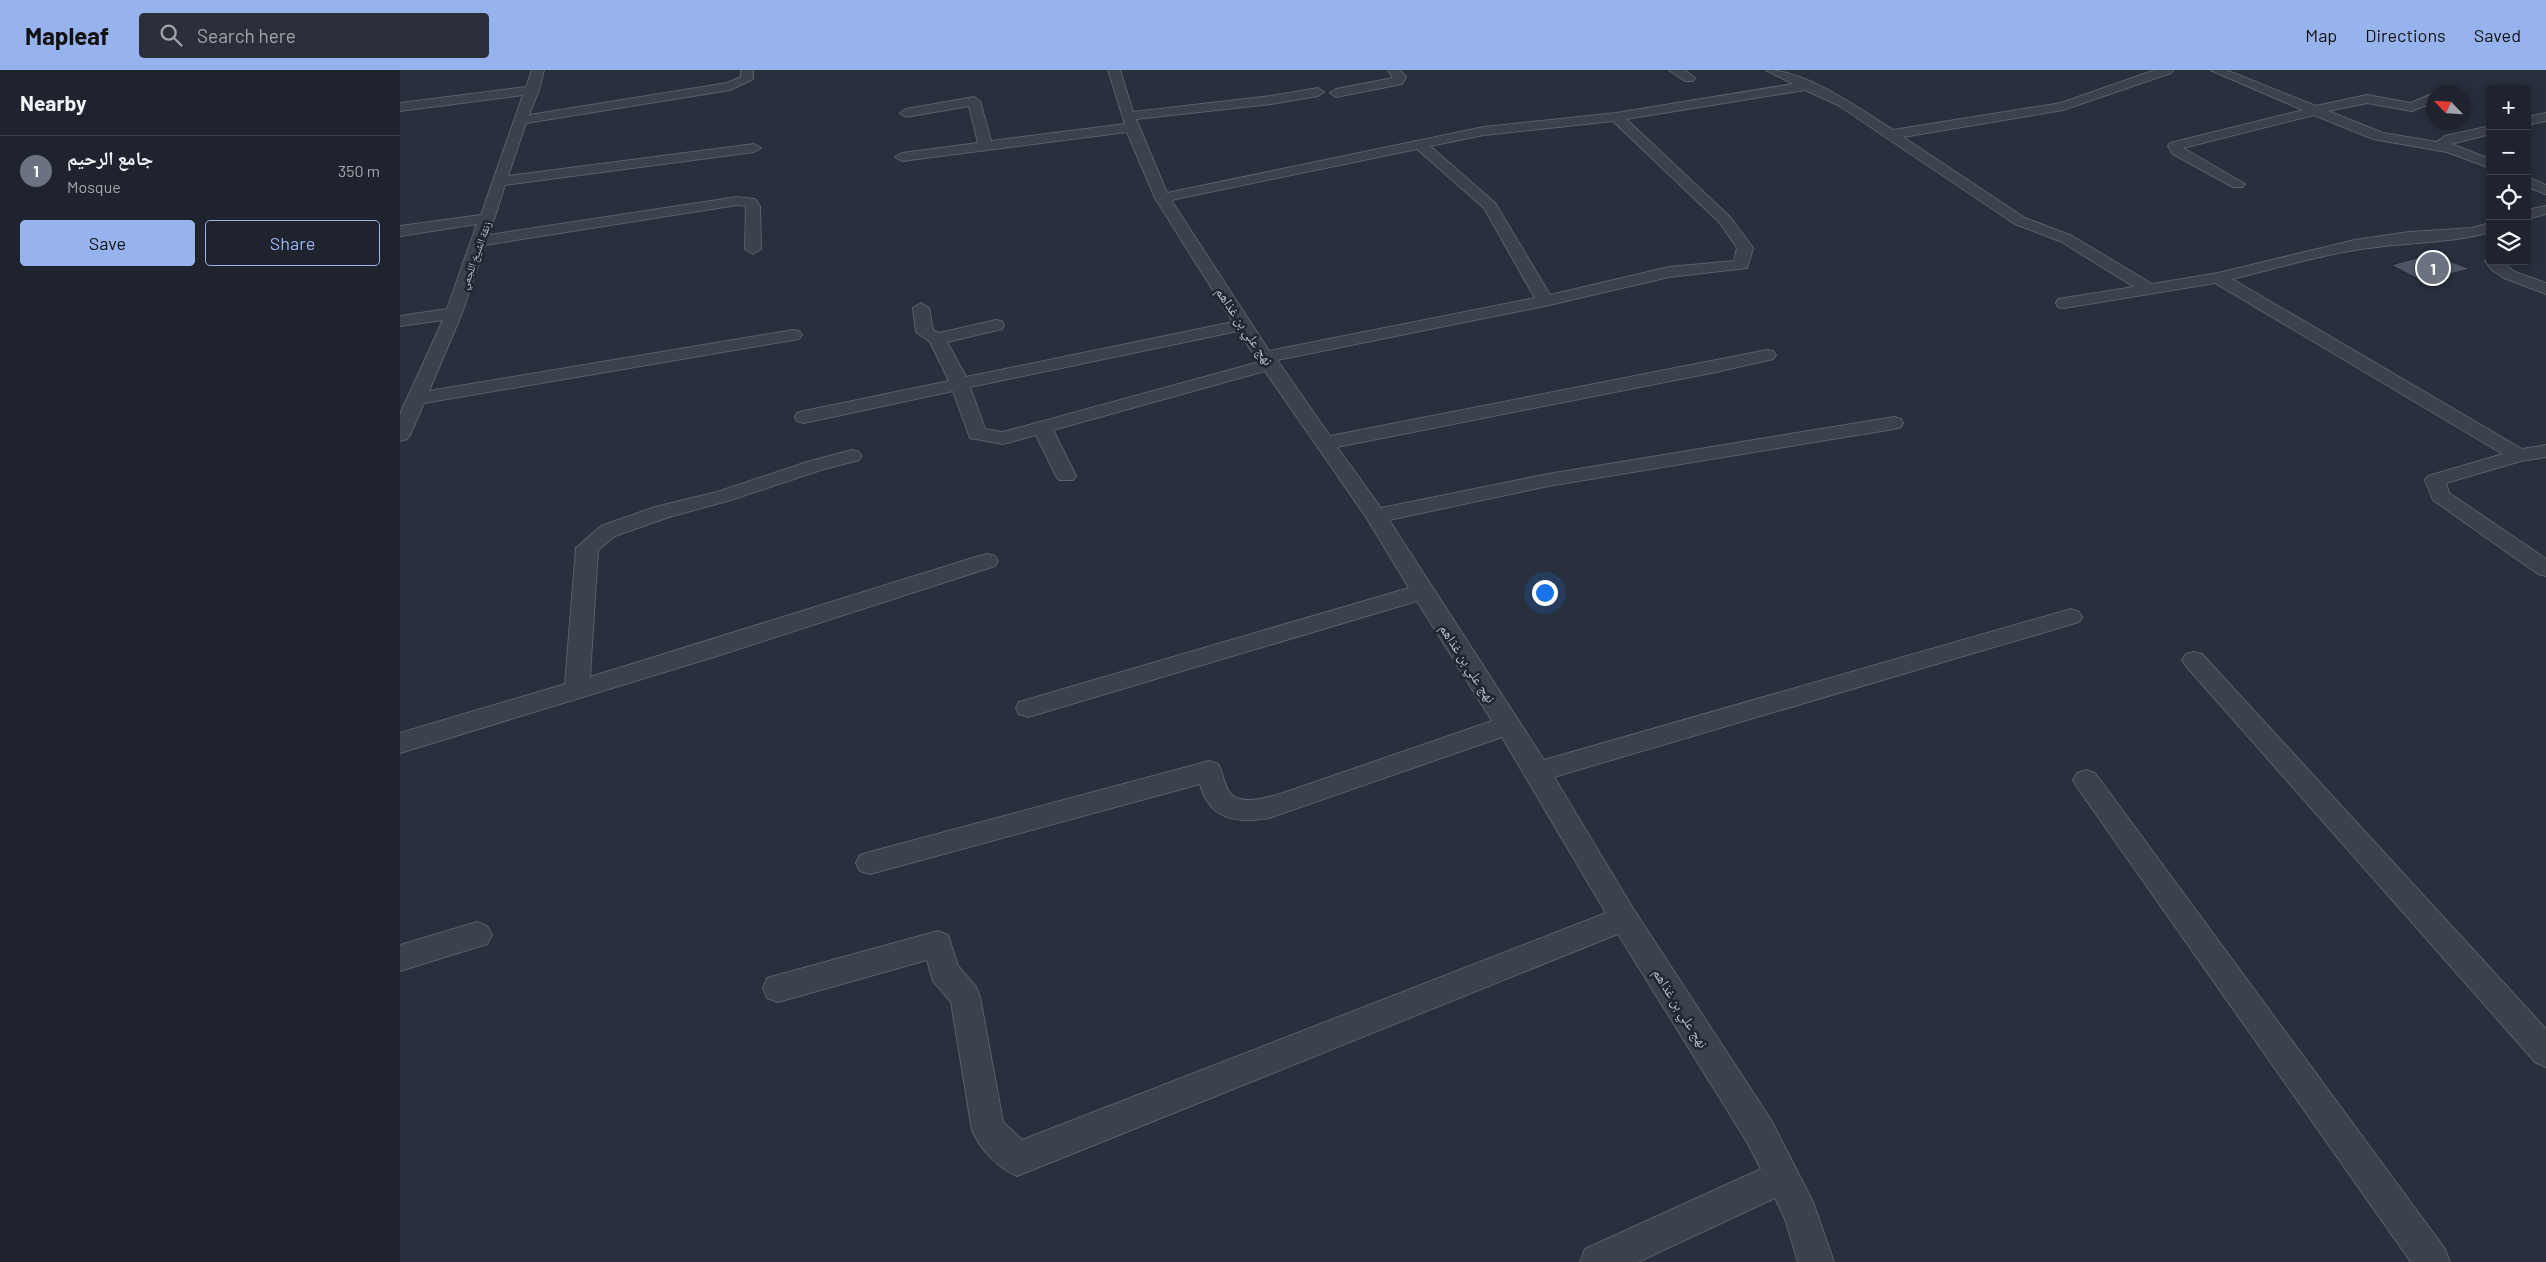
<!DOCTYPE html>
<meta charset="utf-8">
<style>
body{margin:0;font-family:Barlow,"Noto Naskh Arabic",sans-serif;background:#2b2f3a;color:#f1f3f6}
.controls{position:absolute;right:15px;top:15px;display:grid;overflow:hidden;border-radius:5px;box-shadow:0 2px 12px #0003}
.controls button{width:45px;height:45px;display:grid;place-items:center;padding:0;border:0;border-bottom:1px solid #3c404a;background:#1e232e;color:#f1f3f6;font:25px sans-serif}
.compass{position:absolute;left:2026px;top:15px;width:45px;height:45px;border-radius:50%;background:#1e232e;box-shadow:0 2px 12px #0003;rotate:295deg}
.you{position:absolute;left:1144px;top:522px;width:18px;height:18px;margin:-12px;border:4px solid #fff;border-radius:50%;background:#1a73e8;box-shadow:0 0 0 8px #1a73e833}
.badge{display:grid;place-items:center;width:32px;height:32px;border-radius:50%;background:#97b3ed;color:#fff;font-size:16px;font-weight:700}
.pin{position:absolute;translate:-50% -50%;border:2px solid #fff;box-shadow:0 1px 5px #0006}
.list{margin:0;padding:0;list-style:none}
h2{display:flex;justify-content:space-between;align-items:center;height:65px;margin:0;padding:0 20px;font-size:21px}
h2 small{font-size:16px;font-weight:400;color:#a1a4aa}
.list li{display:grid;grid-template-columns:32px 1fr auto;gap:15px;align-items:center;box-sizing:border-box;height:70px;padding:0 20px;border-top:1px solid #3c404a}
.list b{display:block;font-size:19px;white-space:nowrap}
.list p{margin:0;font-size:16px;white-space:nowrap;color:#a1a4aa}
.list em{font-size:16px;font-style:normal;color:#a1a4aa}
.actions{display:flex;gap:10px;padding:15px 20px}
.actions a{flex:1;padding:11px 0;border:1px solid #97b3ed;border-radius:5px;text-align:center;font-size:18px;color:#97b3ed}
.actions .main{background:#97b3ed;color:#111}
.icon{flex:none;width:28px;height:28px;fill:none;stroke:currentColor;stroke-width:2;stroke-linecap:round;stroke-linejoin:round}
.map{position:relative;flex:none;width:2146px;height:1192px;overflow:hidden}
header{display:flex;align-items:center;gap:30px;box-sizing:border-box;height:70px;padding:0 25px;background:#97b3ed;color:#111}
header strong{font-size:24px}
nav{display:flex;gap:28px;margin-inline-start:auto;font-size:18px}
.search{width:350px;height:45px;background:#2b2f3a;display:flex;align-items:center;gap:12px;box-sizing:border-box;padding:0 18px;border-radius:5px;color:#a1a4aa;font-size:19px}
main{display:flex}
aside{flex:1;background:#1e232e}
.map>svg:first-child{display:block}
</style>
<header>
<strong>Mapleaf</strong>
<div class="search"><svg class="icon" aria-label="search" viewBox="0 0 24 24"><circle cx="10" cy="10" r="6"/><path d="M15 15l6 6"/></svg>Search here</div>
<nav><a>Map</a><a>Directions</a><a>Saved</a></nav>
</header>
<main>
<aside>
<h2>Nearby<small></small></h2>
<ul class="list">
<li><span class="badge" style="background:#6b7280">1</span><div><b>جامع الرحيم</b><p>Mosque</p></div><em>350 m</em></li>
</ul>
<div class="actions"><a class="main">Save</a><a>Share</a></div>
</aside>
<div class="map">
<svg width="2146" height="1192" viewBox="0 0 2146 1192">
<rect width="100%" height="100%" fill="#282f3d"/>
<!-- building -->
<polygon fill="#4e5665" stroke="#222834" points="2032,184 2070,199 2022,211 1991,195"/>
<g fill="none" stroke-linecap="round" stroke-linejoin="round">
<!-- street casing -->
<g stroke="#595f6b" stroke-width="2">
<g id="street">
<polygon points="132,0 144,0 139,20 129,45 327,13 341,7 341,0 353,0 353,9 330,20 126,53 108,106 354,74 361,78 354,82 105,115 89,165 337,127 355,129 360,136 361,179 353,184 345,179 346,136 337,135 85,175 62,243 29,321 393,260 399,261 402,265 399,269 393,270 24,333 10,365 7,369 0,371 0,344 43,250 0,256 0,246 47,239 77,154 0,166 0,156 81,145 123,25 0,41 0,33 126,17"/>
<path d="M 708,0 L 720,0 L 733,42 L 871,26 L 918,18 L 924,22 L 918,26 L 871,34 L 736,49 L 767,123 L 1084,57 L 1216,43 L 1393,14 L 1366,0 C 1406,0 1460,39 1493,60 L 1661,33 L 1755,0 L 1773,0 L 1771,3 L 1663,40 L 1503,67 L 1625,148 L 1672,166 L 1752,214 L 1818,203 L 1955,170 L 2009,162 L 2072,158 L 2090,153 L 2090,162 C 2053,173 2008,172 1969,178 C 1923,184 1877,198 1832,209 L 2122,379 L 2146,375 L 2146,387 L 2121,391 L 2046,413 L 2049,423 L 2146,489 L 2146,506 L 2138,504 L 2033,430 L 2025,410 L 2028,406 L 2103,384 L 1815,213 L 1664,238 L 1658,237 L 1656,233 L 1658,229 L 1734,217 L 1662,172 L 1615,154 L 1438,35 L 1405,20 L 1226,49 L 1330,147 L 1353,178 L 1347,198 L 1269,207 L 1145,236 L 877,290 L 930,366 L 1367,280 L 1373,281 L 1376,285 L 1373,289 L 1316,302 L 937,377 L 981,438 L 1148,404 L 1494,347 L 1501,349 L 1503,353 L 1501,357 L 1494,359 L 1148,416 L 989,450 L 1144,690 L 1671,539 L 1679,542 L 1682,547 L 1679,552 L 1154,707 L 1234,840 L 1371,1050 L 1413,1132 L 1434,1192 L 1398,1192 L 1385,1149 L 1375,1128 L 1238,1192 L 1180,1192 L 1185,1179 L 1361,1099 L 1347,1072 L 1218,864 L 617,1106 C 598,1098 580,1079 572,1060 L 551,932 L 533,911 L 527,890 L 378,932 L 367,928 L 363,918 L 367,908 L 538,861 L 548,865 L 558,896 L 576,917 L 580,927 L 603,1052 L 622,1070 L 1206,843 L 1102,667 L 869,748 C 836,754 809,749 800,714 L 470,804 L 460,801 L 456,793 L 460,785 L 470,782 L 809,691 L 818,694 C 823,702 823,712 828,720 C 837,738 869,727 883,723 L 1092,651 L 1017,531 L 628,647 L 619,644 L 616,638 L 619,632 L 1009,518 L 966,447 L 865,301 L 653,360 L 676,406 L 673,410 L 659,410 L 656,406 L 636,365 L 603,374 L 570,368 L 553,321 L 404,353 L 397,351 L 395,347 L 397,343 L 404,341 L 549,311 L 530,272 L 516,262 L 513,238 L 521,233 L 529,238 L 533,260 L 539,263 L 596,250 L 602,251 L 604,255 L 602,259 L 547,272 L 566,307 L 833,252 L 755,128 L 727,62 L 502,91 L 495,87 L 502,83 L 578,73 L 569,36 L 506,47 L 500,43 L 506,39 L 574,27 L 580,31 L 591,71 L 725,54 ZM 1213,51 L 1320,153 L 1337,178 L 1334,191 L 1269,197 L 1150,225 L 1095,133 L 1030,76 L 1084,65 ZM 1017,79 L 1084,138 L 1135,228 L 869,281 L 771,130 ZM 838,261 L 859,292 L 603,362 L 585,359 L 570,317 Z"/>
<polygon points="988,0 1000,0 1006,7 1002,14 936,27 930,23 936,19 993,8"/>
<polygon points="1269,0 1284,0 1295,8 1293,11 1285,11"/>
<polygon points="1810,0 1826,0 1916,36 1967,25 2011,33 2034,23 2034,32 2012,41 1967,33 1928,41 1983,63 2037,72 2045,66 2090,56 2090,64 2051,74 2090,89 2090,98 2047,82 1973,69 1914,45 1783,78 1845,114 1843,117 1833,117 1773,84 1768,76 1770,73 1903,40"/>
<polygon points="2146,43 2146,51 2127,55 2127,47"/>
<polygon points="2127,107 2146,115 2146,124 2127,117"/>
<polygon points="2146,136 2146,144 2127,149 2127,140"/>
<polygon points="2090,187 2090,191 2101,191 2115,202 2146,213 2146,224 2104,208 2092,200 2085,191"/>
<polygon points="452,380 459,382 462,386 459,390 421,400 331,430 269,447 215,466 198,480 190,607 579,486 587,484 595,486 598,491 595,496 317,586 0,683 0,663 165,614 176,478 201,456 255,437 317,422 407,392"/>
<polygon points="1794,582 1802,584 2146,959 2146,997 2135,992 1786,596 1782,590 1786,584"/>
<polygon points="1686,700 1695,703 2045,1179 2050,1192 2011,1192 1677,717 1673,710 1677,703"/>
<polygon points="77,852 87,856 92,865 87,874 0,901 0,875"/>
</g>
</g>
<!-- street -->
<use href="#street" fill="#3b414d" fill-rule="evenodd"/>
</g>
<g text-anchor="middle" dominant-baseline="central" stroke-width="5" stroke-linejoin="round" paint-order="stroke">
<!-- far-street labels -->
<g font-size="11" fill="#b7bdc8" stroke="#202632">
<text transform="translate(75 185) rotate(-70)">زنقة الشيخ اللجمي</text>
</g>
<!-- street labels -->
<g font-size="14" fill="#b7bdc8" stroke="#202632">
<text transform="translate(845 256) rotate(56)">نهج علي بن غذاهم</text>
<text transform="translate(1068 593) rotate(57)">نهج علي بن غذاهم</text>
<text transform="translate(1281 938) rotate(58)">نهج علي بن غذاهم</text>
</g>
</g>
</svg>
<div class="controls">
<button>+</button>
<button>−</button>
<button><svg class="icon" aria-label="locate" viewBox="0 0 24 24"><circle cx="12" cy="12" r="6"/><path d="M12 2v4M12 18v4M2 12h4M18 12h4"/></svg></button>
<button><svg class="icon" aria-label="layers" viewBox="0 0 24 24"><path d="M12 4l9 5-9 5-9-5zM3 14l9 5 9-5"/></svg></button>
</div>
<svg class="compass" viewBox="-18 -18 36 36"><path d="M0-13l5 13h-10z" fill="#e53935"/><path d="M0 13l5-13h-10z" fill="#a1a4aa"/></svg>
<div class="you"></div>
<div class="pin badge" style="left:2033px;top:198px;background:#6b7280">1</div>
</div>
</main>
